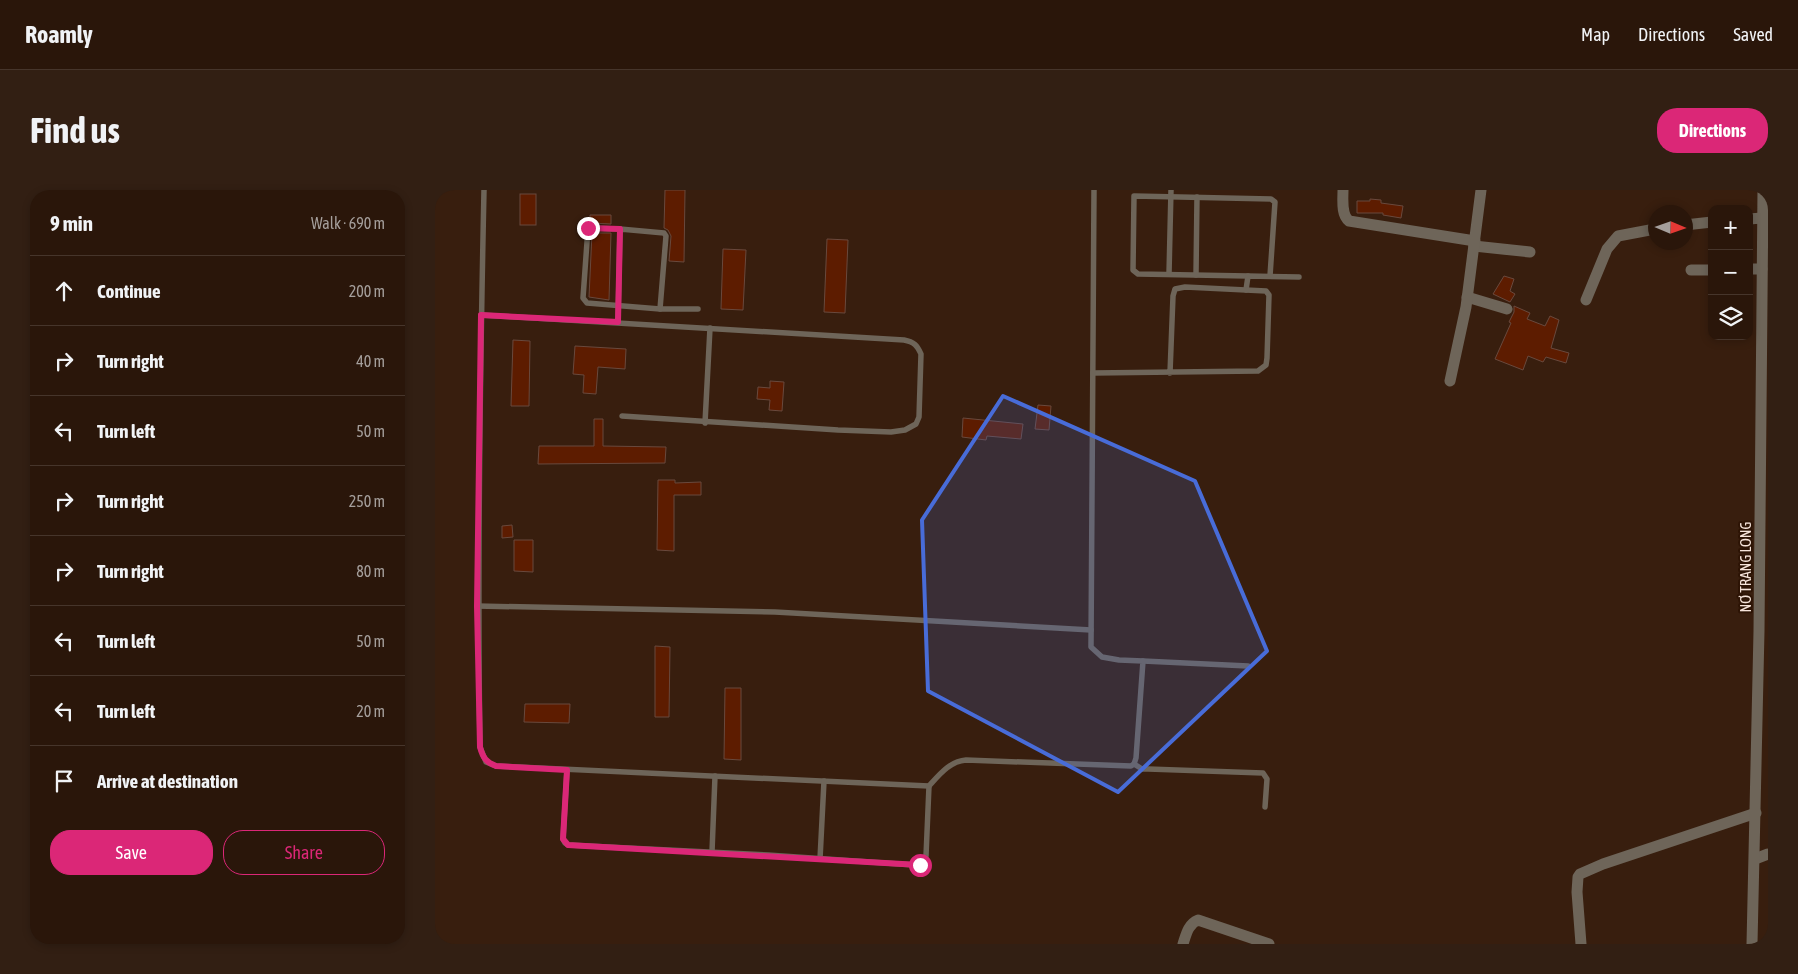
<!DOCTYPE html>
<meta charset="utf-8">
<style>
body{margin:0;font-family:"Asap Condensed",sans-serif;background:#321f13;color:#f1f3f6}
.controls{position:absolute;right:15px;top:15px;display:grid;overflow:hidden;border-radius:10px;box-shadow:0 2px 8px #0003}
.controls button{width:45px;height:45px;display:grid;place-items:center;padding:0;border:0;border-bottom:1px solid #46352b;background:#2a160a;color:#f1f3f6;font:25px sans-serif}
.compass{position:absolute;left:1213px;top:15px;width:45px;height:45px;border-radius:50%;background:#2a160a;box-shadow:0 2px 8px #0003;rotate:92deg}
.stop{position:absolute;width:15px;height:15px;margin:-11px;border:4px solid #db2777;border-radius:50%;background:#fff}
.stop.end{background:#db2777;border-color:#fff;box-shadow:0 1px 5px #0008}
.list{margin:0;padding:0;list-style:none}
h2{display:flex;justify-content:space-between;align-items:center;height:65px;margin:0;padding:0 20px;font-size:21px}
h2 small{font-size:16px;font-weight:400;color:#a59f9c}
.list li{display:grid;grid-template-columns:32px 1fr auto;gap:15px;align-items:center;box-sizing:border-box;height:70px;padding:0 20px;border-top:1px solid #46352b}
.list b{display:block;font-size:19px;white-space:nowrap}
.list em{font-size:16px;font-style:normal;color:#a59f9c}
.actions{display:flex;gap:10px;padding:15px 20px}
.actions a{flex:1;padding:11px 0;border:1px solid #db2777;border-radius:20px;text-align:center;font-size:18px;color:#db2777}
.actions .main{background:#db2777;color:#fff}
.icon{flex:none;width:28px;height:28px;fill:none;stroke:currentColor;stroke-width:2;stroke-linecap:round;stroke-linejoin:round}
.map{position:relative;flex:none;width:1333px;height:754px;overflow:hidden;border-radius:20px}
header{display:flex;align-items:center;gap:30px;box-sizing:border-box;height:70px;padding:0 25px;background:#2a160a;border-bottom:1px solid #46352b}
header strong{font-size:24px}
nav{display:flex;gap:28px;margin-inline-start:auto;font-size:18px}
.intro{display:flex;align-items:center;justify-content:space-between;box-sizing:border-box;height:120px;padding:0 30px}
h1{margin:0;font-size:35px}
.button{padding:12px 22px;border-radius:20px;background:#db2777;color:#fff;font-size:18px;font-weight:700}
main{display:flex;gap:30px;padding:0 30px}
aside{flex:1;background:#2a160a;border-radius:20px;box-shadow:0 2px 8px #0003}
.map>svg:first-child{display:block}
</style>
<header>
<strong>Roamly</strong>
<nav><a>Map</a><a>Directions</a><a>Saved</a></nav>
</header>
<div class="intro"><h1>Find us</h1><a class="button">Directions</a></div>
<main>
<aside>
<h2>9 min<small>Walk · 690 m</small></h2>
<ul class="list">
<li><svg class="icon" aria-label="ahead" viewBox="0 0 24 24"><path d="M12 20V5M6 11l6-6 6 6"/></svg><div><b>Continue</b></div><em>200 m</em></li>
<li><svg class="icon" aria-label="right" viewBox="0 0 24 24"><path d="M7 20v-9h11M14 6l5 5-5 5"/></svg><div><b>Turn right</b></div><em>40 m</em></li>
<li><svg class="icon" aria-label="left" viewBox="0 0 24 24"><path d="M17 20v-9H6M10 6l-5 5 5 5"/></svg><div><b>Turn left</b></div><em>50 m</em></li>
<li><svg class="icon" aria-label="right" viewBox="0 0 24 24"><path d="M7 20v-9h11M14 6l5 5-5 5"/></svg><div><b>Turn right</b></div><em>250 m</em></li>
<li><svg class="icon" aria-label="right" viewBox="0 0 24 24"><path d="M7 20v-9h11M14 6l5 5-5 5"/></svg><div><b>Turn right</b></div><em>80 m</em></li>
<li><svg class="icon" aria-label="left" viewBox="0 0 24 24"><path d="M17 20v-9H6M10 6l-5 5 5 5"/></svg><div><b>Turn left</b></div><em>50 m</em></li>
<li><svg class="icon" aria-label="left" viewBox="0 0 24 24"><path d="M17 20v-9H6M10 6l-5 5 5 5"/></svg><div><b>Turn left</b></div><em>20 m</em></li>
<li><svg class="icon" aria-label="arrive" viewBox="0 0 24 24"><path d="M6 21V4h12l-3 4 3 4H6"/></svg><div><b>Arrive at destination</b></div></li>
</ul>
<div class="actions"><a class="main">Save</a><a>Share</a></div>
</aside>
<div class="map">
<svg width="1333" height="754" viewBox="0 0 1333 754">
<rect width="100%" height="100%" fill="#381e0e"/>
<!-- building -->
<g fill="#5d1c00" stroke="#69493d">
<polygon points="230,0 250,0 249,72 234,71 236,46 233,40 229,38"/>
<rect x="85" y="4" width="16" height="31"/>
<polygon points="935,9 946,10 946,13 968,16 966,28 948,25 948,23 922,23 922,11 935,11"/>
<polygon points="155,25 176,25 176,34 155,33"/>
<polygon points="157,43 176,43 174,110 154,107"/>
<polygon points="392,49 413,50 410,123 389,122"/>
<polygon points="288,59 311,60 308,120 286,119"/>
<polygon points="1069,86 1079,89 1075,101 1080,104 1075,112 1058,104"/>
<polygon points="1079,116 1095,123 1092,129 1110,136 1115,126 1124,130 1116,158 1134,163 1131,173 1111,167 1108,172 1093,166 1088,180 1060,169 1076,133 1074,132 1079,122"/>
<polygon points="78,150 95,151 94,216 76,216"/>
<polygon points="140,156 191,159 190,179 163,177 161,204 148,203 149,185 138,184"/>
<polygon points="335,191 349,192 347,221 334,220 335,210 322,209 323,197 335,198"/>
<polygon points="603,215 616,216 614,240 600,239"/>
<polygon points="528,228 588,234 586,249 552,246 551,250 527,247"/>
<polygon points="159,229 168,229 168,256 231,257 230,273 103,274 104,256 159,256"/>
<polygon points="223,290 240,290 240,293 266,292 266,305 239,305 239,361 222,360"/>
<polygon points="77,335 78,347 67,348 67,336"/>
<polygon points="79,350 98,350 98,382 79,381"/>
<polygon points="220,456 235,457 234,527 220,527"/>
<polygon points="290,498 306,498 306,570 289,569"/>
<polygon points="90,514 135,514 134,533 89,532"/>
</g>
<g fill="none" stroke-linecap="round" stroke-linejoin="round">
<!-- service -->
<g stroke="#6e6559" stroke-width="5.5">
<path d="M 49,0 C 45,186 42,371 45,557 L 51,572 L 61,576 L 494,596"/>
<polyline points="185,39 153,38 148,108 152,113 225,119 263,119"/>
<polyline points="734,84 736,0"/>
<polyline points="761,85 762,7"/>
<polyline points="813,86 703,84 698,80 699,6 836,9 840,12 835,86"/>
<polyline points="811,100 813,86 864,87"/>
<path d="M 46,125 L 469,150 C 479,152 482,155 486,164 L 484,227 L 481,234 L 470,240 L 456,242 L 403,240 L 187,226"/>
<polyline points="183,132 185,39 229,43 231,46 225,119"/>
<polyline points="658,183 823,181 831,175 832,168 834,105 831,101 750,97 740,99 738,106 735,183"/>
<polyline points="270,233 275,138"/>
<polyline points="42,416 340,422 656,440"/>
<polyline points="708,471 813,476"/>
<polyline points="699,574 707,579 713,579 828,583 832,589 830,617"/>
<path d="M 132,580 L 128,649 L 130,653 L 133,655 L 333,665 L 479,675 C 486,675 488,673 491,666 L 494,596 C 504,585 515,571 531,570 L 696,576 L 699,574 L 701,568 L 708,471 L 684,470 L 667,467 L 656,457 L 659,0"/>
<polyline points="277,662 280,586"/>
<polyline points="385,669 389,591"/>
</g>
<!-- minor -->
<g stroke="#6e6559" stroke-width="11">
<path d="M 908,0 C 908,10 906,25 914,31 L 1040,51"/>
<polyline points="1314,29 1327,28"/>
<polyline points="1250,35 1277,32"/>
<polyline points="1039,56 1095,62"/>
<polyline points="1314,79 1327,79"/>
<polyline points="1256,80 1277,80"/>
<polyline points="1032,107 1072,119"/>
<polyline points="1151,110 1172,59 1183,46 1220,39"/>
<polyline points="1015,191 1031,117 1046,0"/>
<polyline points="1320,669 1333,664"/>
<path d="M 748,754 C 751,745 753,734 763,730 L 834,754"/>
<polyline points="1146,754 1142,702 1143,687 1145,684 1168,674 1321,623"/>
<polyline points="1317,754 1324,441 1328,0"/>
</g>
</g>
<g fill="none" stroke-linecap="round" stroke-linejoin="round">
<!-- route -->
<path stroke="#db2777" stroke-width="6" d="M 153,38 L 185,39 L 183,132 L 46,125 L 42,416 L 45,557 C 48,568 51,572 61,576 L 132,580 L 128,649 L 133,655 L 485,675"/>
</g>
<!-- marked area -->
<path fill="#486cd8" fill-opacity="0.2" stroke="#486cd8" stroke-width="4" stroke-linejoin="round" d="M 568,206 L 760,291 L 832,461 L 683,602 L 493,501 L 487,330 Z"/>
<g text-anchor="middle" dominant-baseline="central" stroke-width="4" stroke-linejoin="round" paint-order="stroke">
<!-- street labels -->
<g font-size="15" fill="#f6e4da" stroke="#2d1405">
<text transform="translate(1310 377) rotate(-90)">NƠ TRANG LONG</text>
</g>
</g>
</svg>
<div class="controls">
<button>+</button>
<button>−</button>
<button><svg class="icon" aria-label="layers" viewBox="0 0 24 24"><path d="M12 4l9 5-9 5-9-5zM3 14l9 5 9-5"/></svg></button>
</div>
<svg class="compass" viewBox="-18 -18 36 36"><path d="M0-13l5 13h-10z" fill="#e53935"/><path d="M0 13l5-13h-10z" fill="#a59f9c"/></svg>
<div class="stop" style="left:485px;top:675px"></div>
<div class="stop end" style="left:153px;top:38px"></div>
</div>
</main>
